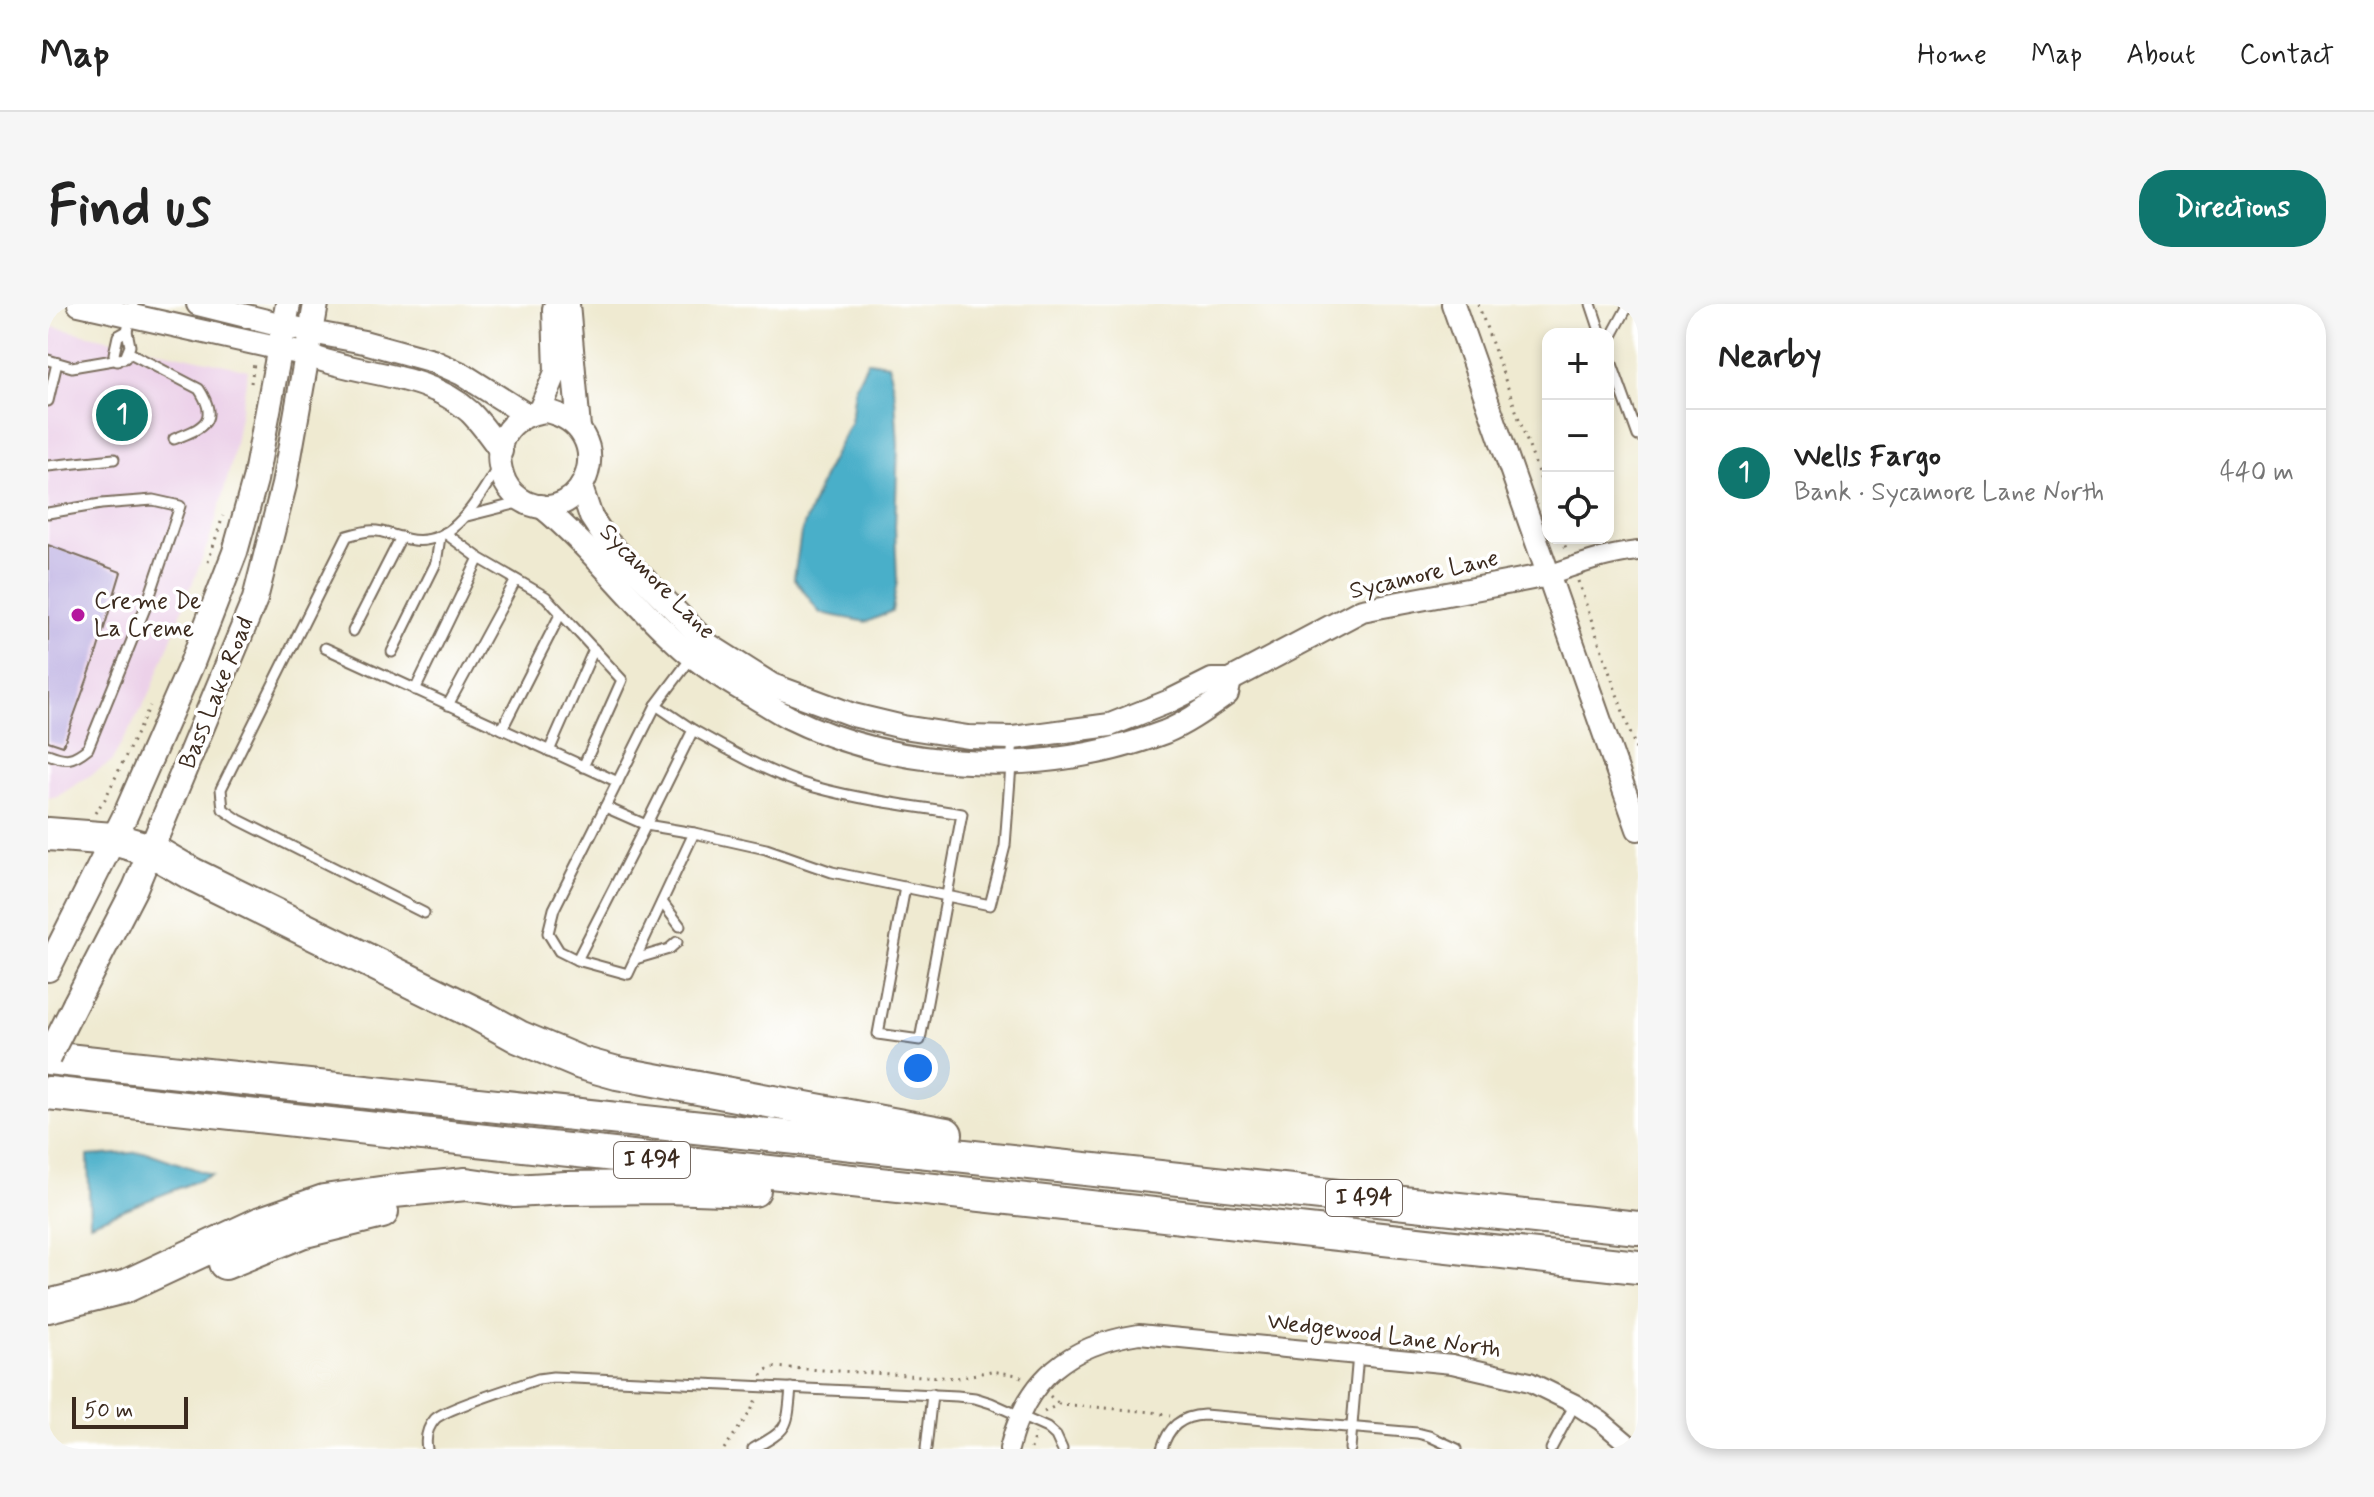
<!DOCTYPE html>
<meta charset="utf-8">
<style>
body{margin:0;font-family:Mynerve,sans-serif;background:#f6f6f6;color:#222}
.controls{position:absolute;right:24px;top:24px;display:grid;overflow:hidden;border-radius:16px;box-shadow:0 4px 12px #0003}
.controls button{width:72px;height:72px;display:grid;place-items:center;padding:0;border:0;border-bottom:2px solid #e0e0e0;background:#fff;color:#222;font:40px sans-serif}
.scale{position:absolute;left:24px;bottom:20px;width:116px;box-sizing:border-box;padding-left:8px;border:4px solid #3b2a1e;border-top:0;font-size:22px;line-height:28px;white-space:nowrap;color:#3b2a1e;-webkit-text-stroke:6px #fff;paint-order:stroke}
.you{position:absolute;left:870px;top:764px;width:28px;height:28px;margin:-20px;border:6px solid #fff;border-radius:50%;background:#1a73e8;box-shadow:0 0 0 12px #1a73e833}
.badge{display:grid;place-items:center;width:52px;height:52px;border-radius:50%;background:#0f766e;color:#fff;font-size:26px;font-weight:700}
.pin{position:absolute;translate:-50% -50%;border:4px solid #fff;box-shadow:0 2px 8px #0006}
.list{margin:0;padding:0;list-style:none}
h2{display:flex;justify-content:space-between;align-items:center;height:104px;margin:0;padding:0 32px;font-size:34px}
h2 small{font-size:26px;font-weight:400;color:#767676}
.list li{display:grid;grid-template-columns:52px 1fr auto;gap:24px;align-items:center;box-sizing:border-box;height:128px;padding:0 32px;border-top:2px solid #e0e0e0}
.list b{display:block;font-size:30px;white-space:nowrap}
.list p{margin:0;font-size:26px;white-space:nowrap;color:#767676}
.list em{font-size:26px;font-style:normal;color:#767676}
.icon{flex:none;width:44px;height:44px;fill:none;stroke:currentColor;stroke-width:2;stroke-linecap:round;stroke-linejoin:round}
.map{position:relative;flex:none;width:1590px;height:1145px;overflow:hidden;border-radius:32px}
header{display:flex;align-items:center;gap:48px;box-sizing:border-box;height:112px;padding:0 40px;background:#fff;border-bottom:2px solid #e0e0e0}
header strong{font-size:38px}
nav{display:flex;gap:44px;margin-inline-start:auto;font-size:28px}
.intro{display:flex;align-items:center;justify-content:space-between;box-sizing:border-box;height:192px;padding:0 48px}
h1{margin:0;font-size:56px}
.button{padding:20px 36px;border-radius:32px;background:#0f766e;color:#fff;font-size:28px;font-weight:700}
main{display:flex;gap:48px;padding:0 48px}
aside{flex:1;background:#fff;border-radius:32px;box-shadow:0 4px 12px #0003}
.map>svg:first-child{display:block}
</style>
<header>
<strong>Map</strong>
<nav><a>Home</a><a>Map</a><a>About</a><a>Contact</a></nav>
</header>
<div class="intro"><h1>Find us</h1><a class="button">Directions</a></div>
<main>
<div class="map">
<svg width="1590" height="1145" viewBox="0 0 1590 1145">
<rect width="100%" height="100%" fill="#fff"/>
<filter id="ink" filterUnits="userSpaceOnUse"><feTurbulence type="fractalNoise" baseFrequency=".0125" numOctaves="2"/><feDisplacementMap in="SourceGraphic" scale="16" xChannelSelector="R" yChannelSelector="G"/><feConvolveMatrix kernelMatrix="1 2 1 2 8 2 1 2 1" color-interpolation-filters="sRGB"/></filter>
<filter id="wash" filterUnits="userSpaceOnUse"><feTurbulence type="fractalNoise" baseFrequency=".006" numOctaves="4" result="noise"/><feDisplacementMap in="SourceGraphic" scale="32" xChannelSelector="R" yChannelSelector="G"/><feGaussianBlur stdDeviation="1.8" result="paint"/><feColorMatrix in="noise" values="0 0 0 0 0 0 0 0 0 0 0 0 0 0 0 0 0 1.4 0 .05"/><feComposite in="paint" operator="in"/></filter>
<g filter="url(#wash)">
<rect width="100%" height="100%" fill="#efead1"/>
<!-- built -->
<polygon fill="#ecd1e9" points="0,22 200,66 184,157 165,226 103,387 63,458 10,492 0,494"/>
<!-- water -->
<g fill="#4aafc9" stroke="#426c74" stroke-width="2">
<polygon points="820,57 840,60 847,93 850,141 847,223 849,277 844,307 819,318 772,309 746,274 753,229 778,166 803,118 807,83"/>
<polygon points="98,848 164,871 42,919 40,852"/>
</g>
<g id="blocks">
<!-- building -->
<polygon fill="#bdb1e2" points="0,241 73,268 47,354 15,442 0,437"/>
</g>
</g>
<g filter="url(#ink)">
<use href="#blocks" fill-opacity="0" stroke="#7a6d5d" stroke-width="2"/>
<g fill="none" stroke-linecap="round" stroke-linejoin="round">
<!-- service casing -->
<g stroke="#7a6d5d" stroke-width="13">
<g id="service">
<polyline points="1543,0 1553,30"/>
<polyline points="1560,39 1581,0"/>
<path d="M 80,48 L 151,85 C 172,117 155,124 126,135"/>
<polyline points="1560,49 1590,132"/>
<polyline points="0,56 24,63 77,54 82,42 79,27 85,0"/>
<polyline points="69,57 66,50 70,32 79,27"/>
<polyline points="0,97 9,59"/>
<polyline points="0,162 66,155"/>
<path d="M 0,209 L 53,200 L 105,196 L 132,202 L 100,297 L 40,444 C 24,457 18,457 0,450"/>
<polyline points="419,212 470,199"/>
<polyline points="431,254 498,293 574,376 535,463"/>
<polyline points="305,327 353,233"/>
<polyline points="277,344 570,478"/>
<polyline points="344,348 388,259 392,233"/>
<polyline points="644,353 608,401 645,426 598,521 646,529 718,545 784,568 942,601 957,542 965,434"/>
<polyline points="367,386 431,254 397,229"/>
<polyline points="400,401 468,276"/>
<polyline points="454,425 513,309"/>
<path d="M 645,426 C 679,445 713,465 750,478 C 802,495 860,501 914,510 L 872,736 L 830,730 L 857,583"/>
<polyline points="501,447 546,345"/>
<polyline points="557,503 598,521 529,656 580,670 646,529"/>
<polyline points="614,598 632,622"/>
<path d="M 376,609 L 191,516 L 175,505 L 173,485 L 299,232 C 332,223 328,227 359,235 C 405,246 430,194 450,163"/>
<polyline points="587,655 621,645 629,638"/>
<polyline points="529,656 511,647 500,629 506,605 608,401"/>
<path d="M 379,1145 C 377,1134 379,1124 387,1115 C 398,1104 471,1082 490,1075 L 505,1073 L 909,1092 L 927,1094 L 943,1099 L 999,1124 L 1008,1132 L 1014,1145"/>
<path d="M 705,1145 C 741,1124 739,1126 743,1084"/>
<polyline points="878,1145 884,1090"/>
<path d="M 1114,1145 C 1120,1123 1133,1112 1156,1111 L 1369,1129 L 1381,1132 L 1409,1145"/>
<polyline points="1302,1145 1310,1050"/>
<polyline points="1503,1145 1527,1100"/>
</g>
</g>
<!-- minor casing -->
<g stroke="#7a6d5d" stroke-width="22">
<g id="minor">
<path d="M 1500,271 C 1530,261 1559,250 1590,247"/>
<path d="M 961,1145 C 978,1074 1021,1041 1091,1030 L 1404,1060 L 1482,1078 L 1527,1100 L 1553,1117 L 1586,1145"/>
</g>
</g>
<!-- tertiary casing -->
<g stroke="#7a6d5d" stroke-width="26">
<g id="tertiary">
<path d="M 31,0 L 260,51 C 312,72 378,68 422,108 C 434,120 443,133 453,147"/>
<polyline points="150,0 263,28 316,38 385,57 414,70 479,111"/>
<polyline points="520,0 531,124"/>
<polyline points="1405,0 1590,525"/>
<path d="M 498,107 C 574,124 538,224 479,199 C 469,194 462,188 457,178 C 441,141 460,111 498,107 Z"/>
<polyline points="491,108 508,68 506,5"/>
<polyline points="533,183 543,213 559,237 661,341 724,381 805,411 855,423 920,433 965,434 1062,421 1122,397 1164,376 1182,376 1314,306 1500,271"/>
<path d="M 493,202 C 543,242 581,296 629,339 C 649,358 674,374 698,388 C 712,396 725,405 740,413 C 853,469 999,473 1117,428 C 1139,419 1159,404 1179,390 L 1182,376"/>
</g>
</g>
<!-- secondary casing -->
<g stroke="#7a6d5d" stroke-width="28">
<g id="secondary">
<polyline points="0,665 77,512 144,359 187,248 207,176 240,0"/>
<polyline points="27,700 87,584 207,295 236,181 268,0"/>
</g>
</g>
<!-- motorway casing -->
<g stroke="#7a6d5d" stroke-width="36">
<g id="motorway">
<polyline points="0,530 65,535 103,546 144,570 431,711 471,733 533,759 569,769 898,830"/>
<polyline points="0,754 1590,924"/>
<polyline points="0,789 1590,963"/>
<polyline points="177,959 253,928 334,908"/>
<polyline points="0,1002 76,983 213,919 276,897 346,887 418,880 466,887 518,884 617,883 706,886"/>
</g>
</g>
<!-- path -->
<g stroke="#7a6d5d" stroke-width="3" stroke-dasharray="2 6" stroke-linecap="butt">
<polyline points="1430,0 1500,196"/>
<polyline points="203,79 206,59"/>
<polyline points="1514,234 1519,247"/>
<polyline points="160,258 175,212"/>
<polyline points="1530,277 1590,451"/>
<polyline points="47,509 57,495 102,402"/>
<polyline points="714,1072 716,1067 724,1063 909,1074 943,1067 969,1071 976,1074"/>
<polyline points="1002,1092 1011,1100"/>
<polyline points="996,1108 1011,1100 1105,1108 1122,1112"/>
<polyline points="676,1145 703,1107 708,1095"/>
<polyline points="983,1145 987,1129"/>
</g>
<!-- service -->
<use href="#service" stroke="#fff" stroke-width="9"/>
<!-- minor -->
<use href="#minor" stroke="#fff" stroke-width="18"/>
<!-- tertiary -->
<use href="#tertiary" stroke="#fff" stroke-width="22"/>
<!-- secondary -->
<use href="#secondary" stroke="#fff" stroke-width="24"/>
<!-- motorway -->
<use href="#motorway" stroke="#fff" stroke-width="32"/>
<!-- secondary-bridge casing -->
<g stroke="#7a6d5d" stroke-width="28" stroke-linecap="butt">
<polyline id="secondary-bridge" points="0,754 27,700"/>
</g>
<!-- secondary-bridge -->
<use href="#secondary-bridge" stroke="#fff" stroke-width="24"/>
</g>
</g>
<!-- markers -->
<circle fill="#b5179e" stroke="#fff" stroke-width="3" cx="30" cy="311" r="8"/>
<g text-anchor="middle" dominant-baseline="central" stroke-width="7" stroke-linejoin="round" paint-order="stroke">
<!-- shield labels -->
<g fill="#fff" stroke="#766a62" stroke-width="2">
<rect x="566" y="838" width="76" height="36" rx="6"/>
<rect x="1278" y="876" width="76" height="36" rx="6"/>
</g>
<g font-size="22" font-weight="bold" fill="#3b2a1e">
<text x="604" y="856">I 494</text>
<text x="1316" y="894">I 494</text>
</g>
<!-- street labels -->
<g font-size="24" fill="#3b2a1e" stroke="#fff">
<text transform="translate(1376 271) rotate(-13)">Sycamore Lane</text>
<text transform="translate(609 278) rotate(45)">Sycamore Lane</text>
<text transform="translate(169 389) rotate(-68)">Bass Lake Road</text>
<text transform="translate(1336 1032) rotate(7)">Wedgewood Lane North</text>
</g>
<!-- poi labels -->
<g font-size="24" fill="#3b2a1e" stroke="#fff" text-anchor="start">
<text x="46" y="297">Creme De<tspan x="46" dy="28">La Creme</tspan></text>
</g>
</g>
</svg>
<div class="controls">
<button>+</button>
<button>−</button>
<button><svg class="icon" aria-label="locate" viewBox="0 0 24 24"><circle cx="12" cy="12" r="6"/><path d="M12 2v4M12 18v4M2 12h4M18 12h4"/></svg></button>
</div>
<div class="scale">50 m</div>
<div class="you"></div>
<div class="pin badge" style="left:74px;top:111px">1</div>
</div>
<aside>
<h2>Nearby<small></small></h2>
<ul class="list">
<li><span class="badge">1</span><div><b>Wells Fargo</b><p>Bank · Sycamore Lane North</p></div><em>440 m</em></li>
</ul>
</aside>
</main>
